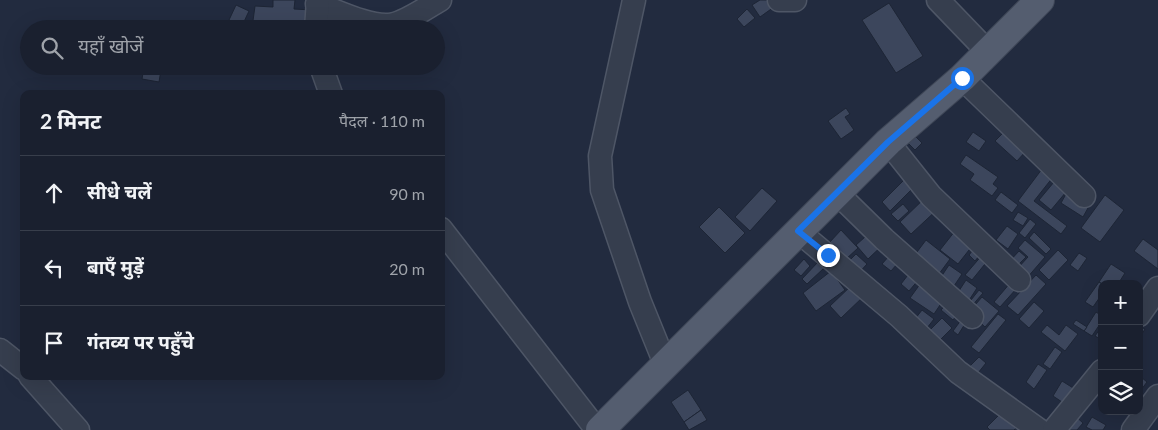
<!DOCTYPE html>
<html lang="hi">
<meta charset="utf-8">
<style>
body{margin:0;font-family:Lato,"Noto Sans Devanagari",sans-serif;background:#272d3b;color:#f1f3f6}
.controls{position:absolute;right:15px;bottom:15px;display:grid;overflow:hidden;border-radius:10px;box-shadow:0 5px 20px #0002}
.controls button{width:45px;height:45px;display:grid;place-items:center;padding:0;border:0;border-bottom:1px solid #383e4b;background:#1a202f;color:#f1f3f6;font:25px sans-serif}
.stop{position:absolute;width:15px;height:15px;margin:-11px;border:4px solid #1a73e8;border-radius:50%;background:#fff}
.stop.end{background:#1a73e8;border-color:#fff;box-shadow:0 1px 5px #0008}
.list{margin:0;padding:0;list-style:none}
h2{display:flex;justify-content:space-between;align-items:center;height:65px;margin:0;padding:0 20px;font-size:21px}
h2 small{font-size:16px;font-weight:400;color:#9fa3aa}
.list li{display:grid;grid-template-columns:32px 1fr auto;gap:15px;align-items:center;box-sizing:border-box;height:75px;padding:0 20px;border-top:1px solid #383e4b}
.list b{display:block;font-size:19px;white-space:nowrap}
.list em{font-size:16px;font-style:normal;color:#9fa3aa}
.icon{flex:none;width:28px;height:28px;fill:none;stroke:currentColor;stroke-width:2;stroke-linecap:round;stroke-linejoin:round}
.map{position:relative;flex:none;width:1158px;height:430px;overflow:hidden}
.search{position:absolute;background:#1a202f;box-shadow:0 5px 20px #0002;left:20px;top:20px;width:425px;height:55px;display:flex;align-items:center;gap:12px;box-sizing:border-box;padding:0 18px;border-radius:28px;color:#9fa3aa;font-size:19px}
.panel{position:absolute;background:#1a202f;box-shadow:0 5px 20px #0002;left:20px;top:90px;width:425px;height:290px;border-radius:10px}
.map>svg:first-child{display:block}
</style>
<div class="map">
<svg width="1158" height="430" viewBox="0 0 1158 430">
<rect width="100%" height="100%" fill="#222b3f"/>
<!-- building -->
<g fill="#3c465c" stroke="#1d2535">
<polygon points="273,0 295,0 294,9 312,10 310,29 252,28 255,6 273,7"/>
<polygon points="760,0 770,0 774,7 760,17 752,5"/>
<polygon points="889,3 923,56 896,73 862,20"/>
<polygon points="236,5 249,11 242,26 229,20"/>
<polygon points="747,9 755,18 744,27 737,19"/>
<polygon points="219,66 255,66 254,74 218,71"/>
<polygon points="144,67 161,70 159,82 142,79"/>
<polygon points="846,108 850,114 845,117 854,130 841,139 828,121"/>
<polygon points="973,132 986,141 979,151 966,142"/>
<polygon points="1004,132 1026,151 1017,161 995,141"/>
<polygon points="914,135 922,143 915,150 907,142"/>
<polygon points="966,155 998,177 993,184 998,188 992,196 970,180 974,174 960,164"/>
<polygon points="1042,169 1053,177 1034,201 1067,226 1061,234 1018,201"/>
<polygon points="910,174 918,183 890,211 882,202"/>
<polygon points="1054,182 1066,192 1051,210 1039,200"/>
<polygon points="762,188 777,201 750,231 735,217"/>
<polygon points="1001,192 1018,205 1012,213 995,200"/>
<polygon points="1066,194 1088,208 1083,217 1061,203"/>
<polygon points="928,195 940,207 911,234 900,222"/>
<polygon points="1105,195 1124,210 1100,242 1081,228"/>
<polygon points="903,204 909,211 898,221 891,214"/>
<polygon points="719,207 745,233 725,253 699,227"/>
<polygon points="1018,212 1028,218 1023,226 1013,220"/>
<polygon points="1030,219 1036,224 1025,238 1019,233"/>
<polygon points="1007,226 1018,234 1008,249 996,240"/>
<polygon points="874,229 886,242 868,259 856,245"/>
<polygon points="841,230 858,248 845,260 829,243"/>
<polygon points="955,231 973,245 958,264 940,250"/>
<polygon points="1034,232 1051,249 1046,254 1029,238"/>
<polygon points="1143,239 1158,250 1158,269 1134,251"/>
<polygon points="926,240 950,259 936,278 911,260"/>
<polygon points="1025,240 1045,257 1026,279 1016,270 1028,257 1018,248"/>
<polygon points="976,246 983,251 975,261 969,255"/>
<polygon points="1058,250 1068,260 1049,280 1039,270"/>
<polygon points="1019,251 1026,257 1014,269 1008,263"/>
<polygon points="1079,253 1087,258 1078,271 1070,265"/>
<polygon points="856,254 867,264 856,276 845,265"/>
<polygon points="983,254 989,259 972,280 965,275"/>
<polygon points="889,256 898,263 891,271 882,264"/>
<polygon points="804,259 810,266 801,276 794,270"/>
<polygon points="818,262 824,268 807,284 802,279"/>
<polygon points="1111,264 1125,273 1118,284 1102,284 1099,282"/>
<polygon points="949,265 962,274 950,292 937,283"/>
<polygon points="831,271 845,290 816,311 803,293"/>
<polygon points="911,271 920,278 909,291 901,284"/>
<polygon points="1036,275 1046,284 1018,315 1007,306"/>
<polygon points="923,280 946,296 934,314 910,298"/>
<polygon points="966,280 977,288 966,305 955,297"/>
<polygon points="1011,282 1017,288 1000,307 994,302"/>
<polygon points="1099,282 1102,284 1102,294 1093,307 1085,302"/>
<polygon points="853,284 864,296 841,318 830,306"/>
<polygon points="979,290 983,293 970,308 967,305"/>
<polygon points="982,297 999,311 985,327 969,312"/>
<polygon points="949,301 960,311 953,320 941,310"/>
<polygon points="1034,302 1044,311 1029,328 1019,319"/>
<polygon points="922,310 934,319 927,328 915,319"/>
<polygon points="1096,312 1102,316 1102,321 1092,336 1084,331"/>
<polygon points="998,314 1006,320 979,353 971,347"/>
<polygon points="964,316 968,319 958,335 953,331"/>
<polygon points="942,318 952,328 940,340 930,330"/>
<polygon points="1076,320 1087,327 1084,331 1073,324"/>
<polygon points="1047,325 1059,335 1066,325 1078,334 1065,351 1041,332"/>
<polygon points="1102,326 1102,340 1095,336"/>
<polygon points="1139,326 1145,329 1139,339"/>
<polygon points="1055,347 1062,352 1050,369 1043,364"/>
<polygon points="979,357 986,363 978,373 970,366"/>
<polygon points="1038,364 1047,370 1034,389 1026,382"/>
<polygon points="1141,377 1147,382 1141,390 1139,389"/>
<polygon points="1062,381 1078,391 1068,406 1053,396"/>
<polygon points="688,390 701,410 684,422 671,402"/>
<polygon points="701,410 707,420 689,430 684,422"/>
<polygon points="1002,412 1017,427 1014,430 990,430 987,427"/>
<polygon points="1072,413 1083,423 1077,430 1069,430 1062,424"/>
<polygon points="1092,417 1106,425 1103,430 1092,430 1086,427"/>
</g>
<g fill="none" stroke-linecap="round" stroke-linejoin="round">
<!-- minor casing -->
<g stroke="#4e5666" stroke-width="25">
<g id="minor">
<polyline points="634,0 600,156 602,190 640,302 666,366"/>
<polyline points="779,0 795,0"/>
<polyline points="938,0 988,52"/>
<path d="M 317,4 C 337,11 367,26 388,25 C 402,25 427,7 440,0"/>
<polyline points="316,29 318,0"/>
<polyline points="321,66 331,94"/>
<polyline points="962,78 1084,196"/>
<polyline points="888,142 931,196 1019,280"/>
<polyline points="837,193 884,239 972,317"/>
<polyline points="441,229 597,430"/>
<polyline points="798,231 899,316 958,372 1039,430"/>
<polyline points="1139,315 1158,288"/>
<polyline points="0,350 24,369"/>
<polyline points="30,376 78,430"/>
<polyline points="1054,430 1102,371"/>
<polyline points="1133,430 1158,396"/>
</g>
</g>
<!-- major casing -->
<g stroke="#3f4757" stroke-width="30">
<polyline id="major" points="600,430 888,142 962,78 1040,0"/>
</g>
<!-- minor -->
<use href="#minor" stroke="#363e4e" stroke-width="22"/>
<!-- major -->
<use href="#major" stroke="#545d6f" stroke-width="28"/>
</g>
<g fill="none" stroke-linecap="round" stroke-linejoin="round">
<!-- route -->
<polyline stroke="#1a73e8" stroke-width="6" points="828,255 798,231 888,142 962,78"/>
</g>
</svg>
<div class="controls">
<button>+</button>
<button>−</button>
<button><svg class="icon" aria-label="layers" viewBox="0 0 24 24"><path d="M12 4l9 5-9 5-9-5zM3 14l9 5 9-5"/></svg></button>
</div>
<div class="stop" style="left:962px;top:78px"></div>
<div class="stop end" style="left:828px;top:255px"></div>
<div class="search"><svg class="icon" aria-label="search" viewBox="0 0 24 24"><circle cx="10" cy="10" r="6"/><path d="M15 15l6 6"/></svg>यहाँ खोजें</div>
<section class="panel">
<h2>2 मिनट<small>पैदल · 110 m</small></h2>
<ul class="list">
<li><svg class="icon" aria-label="ahead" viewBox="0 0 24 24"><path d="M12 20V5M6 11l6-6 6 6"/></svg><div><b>सीधे चलें</b></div><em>90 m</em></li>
<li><svg class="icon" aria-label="left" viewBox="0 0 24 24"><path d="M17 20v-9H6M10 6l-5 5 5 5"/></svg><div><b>बाएँ मुड़ें</b></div><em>20 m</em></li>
<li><svg class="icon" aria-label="arrive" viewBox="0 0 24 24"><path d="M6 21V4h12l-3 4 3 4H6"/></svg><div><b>गंतव्य पर पहुँचे</b></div></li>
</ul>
</section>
</div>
